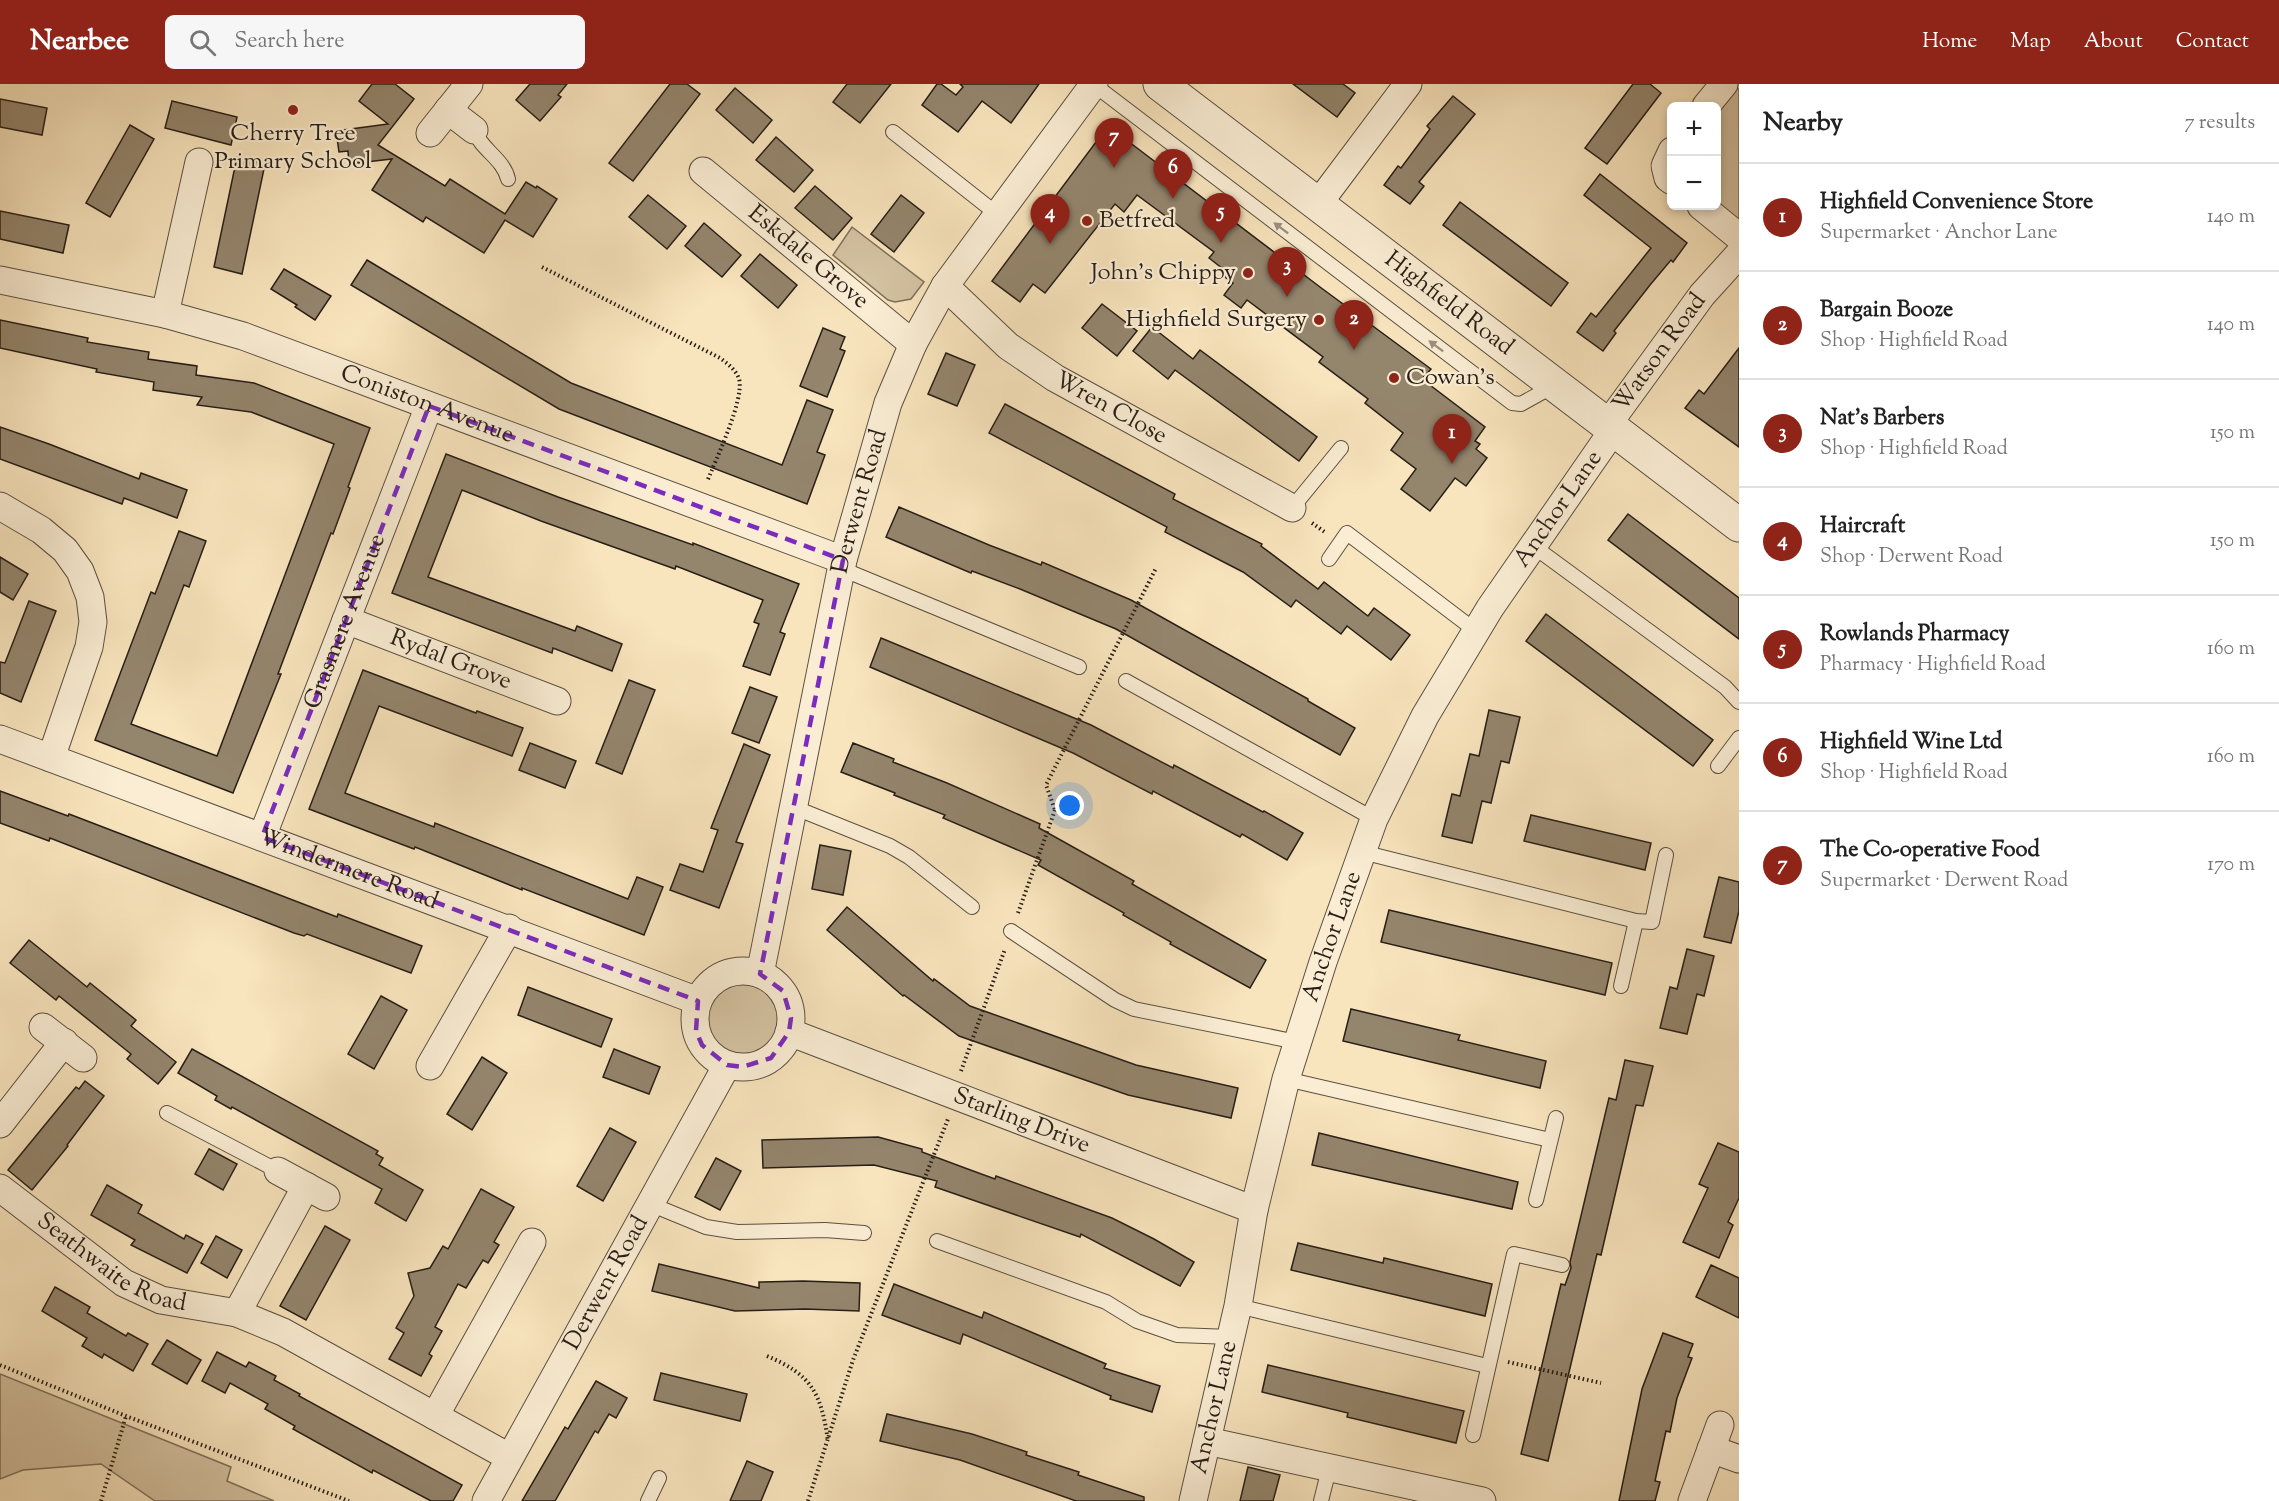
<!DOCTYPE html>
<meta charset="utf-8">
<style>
body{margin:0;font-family:"Sorts Mill Goudy",serif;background:#f6f6f6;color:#222}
.controls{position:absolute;right:18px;top:18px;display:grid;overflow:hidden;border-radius:9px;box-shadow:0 3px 9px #0003}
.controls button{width:54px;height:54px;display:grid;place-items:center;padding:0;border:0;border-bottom:2px solid #e0e0e0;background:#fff;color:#222;font:30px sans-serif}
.you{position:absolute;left:1070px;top:722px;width:21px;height:21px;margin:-15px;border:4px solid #fff;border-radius:50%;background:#1a73e8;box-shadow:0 0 0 9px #1a73e833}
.badge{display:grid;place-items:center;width:39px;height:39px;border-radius:50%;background:#8f2418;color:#fff;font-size:20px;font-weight:700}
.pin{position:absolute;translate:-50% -50px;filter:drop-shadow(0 2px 3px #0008)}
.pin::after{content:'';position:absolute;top:32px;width:21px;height:18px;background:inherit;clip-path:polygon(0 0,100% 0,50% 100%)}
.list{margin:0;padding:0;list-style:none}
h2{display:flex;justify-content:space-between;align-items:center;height:78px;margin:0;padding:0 24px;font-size:26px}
h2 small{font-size:20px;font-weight:400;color:#767676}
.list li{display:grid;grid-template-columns:39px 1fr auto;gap:18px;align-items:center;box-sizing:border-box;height:108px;padding:0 24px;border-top:2px solid #e0e0e0}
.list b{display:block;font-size:22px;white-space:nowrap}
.list p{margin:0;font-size:20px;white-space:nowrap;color:#767676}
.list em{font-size:20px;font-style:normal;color:#767676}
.icon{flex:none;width:33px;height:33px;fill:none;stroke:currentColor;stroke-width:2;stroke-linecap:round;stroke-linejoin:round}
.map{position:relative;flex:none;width:1739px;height:1417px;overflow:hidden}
header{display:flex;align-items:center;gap:36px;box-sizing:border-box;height:84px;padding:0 30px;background:#8f2418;color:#fff}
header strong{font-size:28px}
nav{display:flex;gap:33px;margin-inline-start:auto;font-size:21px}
.search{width:420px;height:54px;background:#f6f6f6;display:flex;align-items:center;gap:15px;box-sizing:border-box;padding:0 21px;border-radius:9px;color:#767676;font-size:22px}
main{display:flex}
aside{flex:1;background:#fff}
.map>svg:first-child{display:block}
</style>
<header>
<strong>Nearbee</strong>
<div class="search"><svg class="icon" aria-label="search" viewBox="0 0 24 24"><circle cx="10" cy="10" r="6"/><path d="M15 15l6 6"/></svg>Search here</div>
<nav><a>Home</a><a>Map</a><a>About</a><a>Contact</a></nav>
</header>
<main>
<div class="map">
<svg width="1739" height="1417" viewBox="0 0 1739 1417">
<rect width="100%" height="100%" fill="#f8e4bd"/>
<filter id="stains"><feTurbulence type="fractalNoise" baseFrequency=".00333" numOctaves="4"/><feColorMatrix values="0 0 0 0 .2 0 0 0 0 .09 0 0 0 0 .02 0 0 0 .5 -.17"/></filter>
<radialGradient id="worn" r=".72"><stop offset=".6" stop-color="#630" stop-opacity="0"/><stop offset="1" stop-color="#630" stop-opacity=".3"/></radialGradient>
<!-- green -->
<g fill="#d4c2a1" stroke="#7e705c" stroke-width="1.5">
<polygon points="1736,5 1739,5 1739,144 1717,119 1716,24 1727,10"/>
<polygon points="852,143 924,198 911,215 895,218 888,216 833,171"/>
<circle cx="743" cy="933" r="37"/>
<polygon points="0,1290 231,1383 227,1397 274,1417 155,1417 101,1380 23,1386 0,1395"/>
</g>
<!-- building -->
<g fill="#94856d" stroke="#271e16" stroke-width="1.5">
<polygon points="372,0 395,0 414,15 378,61 445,102 450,95 505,130 526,98 536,104 537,102 557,115 533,153 505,136 484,169 426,133 423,138 372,106 392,75 349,80 348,67 339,68 336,47 388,40 359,17"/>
<polygon points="530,0 567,0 558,11 561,13 540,37 516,16"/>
<polygon points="670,0 687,0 700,10 633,97 609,79"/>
<polygon points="847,0 891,0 860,39 833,18"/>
<polygon points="937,0 941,0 956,11 963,3 960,0 1039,0 1011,39 982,17 958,48 922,21"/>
<polygon points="1293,0 1343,0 1355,9 1337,33"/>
<polygon points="1633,0 1650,0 1661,9 1607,80 1585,64"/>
<polygon points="735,4 772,36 753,59 716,26"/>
<polygon points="1453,12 1475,30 1419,98 1424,102 1410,120 1384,101 1398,82 1401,84 1430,45 1427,42"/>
<polygon points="0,15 47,24 42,51 0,43"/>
<polygon points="172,17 237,33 231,61 165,44"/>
<polygon points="130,41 154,55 110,133 86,119"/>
<polygon points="1108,42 1320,203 1431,285 1422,295 1485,343 1475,357 1480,360 1476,365 1487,374 1466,402 1455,394 1430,427 1401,405 1416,385 1391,366 1403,349 1365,319 1368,315 1319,278 1323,273 1247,216 1241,224 1224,211 1233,199 1225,193 1228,189 1209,174 1214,168 1137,111 1124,128 1115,120 1045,209 1033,200 1020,218 992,197"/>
<polygon points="776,53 813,86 794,108 756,76"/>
<polygon points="237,73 265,80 242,190 214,183"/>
<polygon points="1600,90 1687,159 1673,178 1671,176 1650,201 1614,247 1616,249 1603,267 1577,248 1591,229 1596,233 1651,164 1584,111"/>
<polygon points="815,102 852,134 833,156 795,124"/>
<polygon points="648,111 686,142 667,165 629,133"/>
<polygon points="901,111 924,129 894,168 871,150"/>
<polygon points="1460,118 1568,199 1551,222 1443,141"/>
<polygon points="0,127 69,141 63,169 0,155"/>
<polygon points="704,139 741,171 722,193 685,162"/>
<polygon points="760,170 797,201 778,224 741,192"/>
<polygon points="367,176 571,299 782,381 807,316 833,326 817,368 825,371 807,420 559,325 351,201"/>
<polygon points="284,185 331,212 315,236 295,223 297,221 271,205"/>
<polygon points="1102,220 1137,247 1117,272 1082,244"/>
<polygon points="0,236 88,254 87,258 149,268 148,275 197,282 196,291 254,299 370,344 348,403 350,404 333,450 331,449 278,590 281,590 233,709 95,656 151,508 155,510 179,447 206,457 189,503 184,501 131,640 217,672 334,360 251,328 197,321 202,313 153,306 154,298 96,288 97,285 0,264"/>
<polygon points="1152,243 1193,275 1200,266 1317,353 1299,377 1175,286 1168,295 1133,267"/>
<polygon points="823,244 845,253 840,265 845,267 827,313 800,302"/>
<polygon points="1739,264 1739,363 1685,324 1699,306 1704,310"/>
<polygon points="946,269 975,281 957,322 928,310"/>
<polygon points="1005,320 1175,410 1173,415 1262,460 1261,462 1318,505 1324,498 1368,532 1374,524 1410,551 1391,576 1347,542 1341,550 1296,516 1291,523 1243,488 1165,448 1167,443 989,349"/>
<polygon points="0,343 49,360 139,395 141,389 187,406 177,434 124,414 122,420 0,375"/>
<polygon points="446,370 558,413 693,461 693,459 799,500 780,548 785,550 770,591 743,582 759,540 754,538 763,516 676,482 675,485 541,437 462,406 428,493 575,547 577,542 622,560 612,587 553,564 552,569 392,509"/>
<polygon points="899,423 989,461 1041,481 1042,478 1131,516 1308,615 1308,617 1355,644 1340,671 1116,545 1020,505 972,487 971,489 886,453"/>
<polygon points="1628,430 1739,514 1739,555 1608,456"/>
<polygon points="0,473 28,490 13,516 0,508"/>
<polygon points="29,517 56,527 21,618 0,609 0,578 5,579"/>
<polygon points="1546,530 1713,656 1693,682 1526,557"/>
<polygon points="881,554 1091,641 1173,684 1174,681 1263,728 1264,727 1303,749 1287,776 1242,750 1240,753 1153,707 1152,710 1073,669 870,583"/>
<polygon points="363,586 476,629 477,627 523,644 512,672 379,622 345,709 434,743 435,739 628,815 637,793 663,803 644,851 522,804 522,806 415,763 414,765 309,725"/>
<polygon points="629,596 655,606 622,690 596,679"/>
<polygon points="750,603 777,613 759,659 732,649"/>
<polygon points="1489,626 1520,633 1509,679 1501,677 1491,719 1482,717 1472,759 1442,752 1452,710 1460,712 1470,670 1479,672"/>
<polygon points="530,659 576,677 565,704 519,686"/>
<polygon points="853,659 894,675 893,678 947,699 1040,740 1039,744 1134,797 1132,800 1266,876 1250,904 1170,860 1171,858 1123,831 1124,829 1038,781 1041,776 943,734 945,731 894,711 895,709 841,688"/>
<polygon points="744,660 770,671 736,758 743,760 719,824 670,806 680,780 703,788 718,746 711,744"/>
<polygon points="0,707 68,732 69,730 337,833 338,830 422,862 411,889 307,850 304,852 294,849 50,754 49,757 0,739"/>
<polygon points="1531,731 1651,759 1645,786 1524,757"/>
<polygon points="820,761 851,767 843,811 812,805"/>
<polygon points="1719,793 1739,798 1739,827 1731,859 1704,853"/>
<polygon points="847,823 933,897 934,895 970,922 1136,981 1238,1004 1231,1034 1128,1011 959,952 904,911 903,912 827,846"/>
<polygon points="1389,826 1612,879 1605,911 1381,858"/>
<polygon points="29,856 87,903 90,899 136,936 131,942 176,978 158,1000 127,975 131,970 59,912 56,916 10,879"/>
<polygon points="1687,865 1714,872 1704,912 1697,910 1687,950 1660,944 1670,903 1677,905"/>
<polygon points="528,903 612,935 601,963 518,931"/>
<polygon points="381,912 407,926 374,985 348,970"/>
<polygon points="1351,925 1460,951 1458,956 1546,977 1540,1004 1343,957"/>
<polygon points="192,965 378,1067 376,1070 383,1074 379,1081 423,1106 406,1137 375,1119 382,1105 232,1023 231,1025 215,1016 217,1012 178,989"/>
<polygon points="614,965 660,983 649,1010 603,993"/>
<polygon points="482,973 507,989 472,1046 447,1030"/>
<polygon points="1625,976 1653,982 1643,1022 1636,1021 1601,1171 1597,1170 1548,1377 1521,1370 1561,1200 1565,1201 1571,1184 1570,1178 1609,1014 1616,1016"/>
<polygon points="85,997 104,1012 67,1061 68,1062 32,1106 8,1086 76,1003 79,1005"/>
<polygon points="610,1044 636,1058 603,1117 577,1102"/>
<polygon points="1319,1049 1518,1098 1512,1125 1312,1081"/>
<polygon points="878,1053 922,1065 922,1068 965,1084 995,1095 996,1092 1112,1134 1154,1155 1194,1178 1180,1202 1081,1150 1080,1153 935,1103 937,1097 874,1081 763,1084 762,1056"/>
<polygon points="1718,1059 1739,1068 1739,1114 1728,1138 1733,1141 1719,1174 1683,1158 1708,1104 1699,1100"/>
<polygon points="209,1065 237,1080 223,1106 195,1090"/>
<polygon points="716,1074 741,1087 720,1126 695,1113"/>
<polygon points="107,1101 142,1121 138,1129 184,1155 186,1151 203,1160 187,1189 131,1161 135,1156 91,1131"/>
<polygon points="481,1105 514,1123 494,1158 499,1161 488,1179 483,1176 466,1204 458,1200 435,1243 442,1247 429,1270 432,1272 421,1292 389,1275 404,1249 396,1244 414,1212 408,1189 430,1184 443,1162 448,1165"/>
<polygon points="325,1142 350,1156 306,1236 280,1222"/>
<polygon points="216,1152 242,1166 227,1194 201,1179"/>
<polygon points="1298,1159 1383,1179 1384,1174 1492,1200 1485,1232 1291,1186"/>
<polygon points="659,1180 759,1204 759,1198 803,1197 860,1199 859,1227 805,1225 735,1227 652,1207"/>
<polygon points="1711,1181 1739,1194 1739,1234 1696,1213"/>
<polygon points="894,1200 982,1234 984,1228 1106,1280 1104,1284 1160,1302 1152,1328 1110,1315 1111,1312 963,1250 960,1260 882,1231"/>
<polygon points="55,1203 90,1223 87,1229 126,1252 128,1249 148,1260 133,1287 104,1270 102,1274 82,1262 87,1254 42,1227"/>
<polygon points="1663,1249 1693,1260 1688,1273 1692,1274 1677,1314 1670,1348 1666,1347 1655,1397 1660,1398 1655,1417 1619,1417 1642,1305"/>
<polygon points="167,1256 201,1276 187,1300 152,1280"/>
<polygon points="217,1268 246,1283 249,1278 276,1292 274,1296 300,1310 299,1312 462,1401 453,1417 431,1417 373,1386 372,1389 293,1345 295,1342 265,1325 268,1320 230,1299 225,1309 202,1297"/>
<polygon points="1268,1281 1464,1327 1456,1359 1347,1333 1348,1329 1262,1308"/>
<polygon points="661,1289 747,1310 740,1337 654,1316"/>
<polygon points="596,1297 627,1314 616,1334 609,1330 598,1349 595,1347 555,1417 522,1417 565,1343 568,1345"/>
<polygon points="887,1330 972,1350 1027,1368 1026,1371 1079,1388 1078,1391 1144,1413 1144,1417 1076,1417 960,1376 880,1357"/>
<polygon points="747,1377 773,1388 761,1417 730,1417"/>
<polygon points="1248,1383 1280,1391 1273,1417 1240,1417"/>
</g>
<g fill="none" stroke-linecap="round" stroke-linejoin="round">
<!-- service casing -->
<g stroke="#5b5040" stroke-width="16">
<g id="service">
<polyline points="1093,0 1512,319 1521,320 1555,301"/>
<path d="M 474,46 C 481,66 503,74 508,95"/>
<polyline points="893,48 997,130"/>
<polyline points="1292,424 1341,364"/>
<polyline points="1533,462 1725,603 1739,618"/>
<polyline points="1329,475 1347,449 1476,547"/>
<polyline points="842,485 1079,583"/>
<polyline points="1126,597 1374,735"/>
<polyline points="1718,682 1739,654"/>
<polyline points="793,723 890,762 909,773 972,823"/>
<polyline points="1362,768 1636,837 1652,838 1666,771"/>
<polyline points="1011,847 1115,916 1134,925 1297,958"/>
<polyline points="1621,902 1636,837"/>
<polyline points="1286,995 1550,1056"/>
<polyline points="167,1029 278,1087"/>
<polyline points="1536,1116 1556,1034"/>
<polyline points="650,1120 706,1143 737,1148 825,1146 864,1149"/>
<polyline points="937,1157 1106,1218 1137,1237 1177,1251 1231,1253"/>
<polyline points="1238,1222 1487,1282"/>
<polyline points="1473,1351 1514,1170 1562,1181"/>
<polyline points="648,1417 659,1394"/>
<polyline points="1321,1417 1329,1385"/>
</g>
</g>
<!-- minor casing -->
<g stroke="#5b5040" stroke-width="29">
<g id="minor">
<polyline points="1706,22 1724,0"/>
<polyline points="448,26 474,46"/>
<polyline points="430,49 469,0"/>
<polyline points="1672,67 1665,82 1668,94 1672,97"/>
<path id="s1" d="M 703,87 L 913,260"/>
<polyline points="1318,120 1408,0"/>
<polyline points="1701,122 1739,153"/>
<path id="s2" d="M 0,196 L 165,230 L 243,252 L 843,476"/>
<path id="s3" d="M 945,202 L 1008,262 L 1055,294 L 1292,424"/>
<polyline points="165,230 199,78"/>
<path id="s4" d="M 1608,340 L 1702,211 L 1739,170"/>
<polyline points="0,422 41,446 65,466 80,487 90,513 93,538 89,563 51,674"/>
<path id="s5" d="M 346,536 L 557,617"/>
<path id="s6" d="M 0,655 L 698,917"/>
<path id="s7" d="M 262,753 L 429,322"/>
<circle cx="743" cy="935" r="48"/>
<path id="s8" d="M 760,890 L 843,476 L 888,319 L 913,260 L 945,202 L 1094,0"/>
<polyline points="43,943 83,974"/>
<path id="s9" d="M 789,948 L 1254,1126"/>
<polyline points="430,982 509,844"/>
<polyline points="0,1040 64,958"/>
<polyline points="278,1087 326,1113"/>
<path id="s10" d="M 0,1104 L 124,1199 L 161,1216 L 237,1229 L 283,1248 L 509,1373"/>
<polyline points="237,1229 306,1102"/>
<polyline points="435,1332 532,1158"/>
<polyline points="1207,1357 1482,1417"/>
<polyline points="1711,1365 1739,1375"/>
<path id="s11" d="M 486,1417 L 727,981"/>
<path id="s12" d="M 1193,1417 L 1238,1222 L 1254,1126 L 1286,995 L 1323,878 L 1374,735 L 1425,632 L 1490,524 L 1614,345"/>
<polyline points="1692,1417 1720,1341"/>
</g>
</g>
<!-- tertiary casing -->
<g stroke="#5b5040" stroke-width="35">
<g id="tertiary">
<path id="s13" d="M 1160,0 L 1739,441"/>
</g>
</g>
<!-- path -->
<g stroke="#271e16" stroke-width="4" stroke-dasharray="1.5 3" stroke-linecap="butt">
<path d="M 542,183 L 720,274 C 728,280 736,286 739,295 C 745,315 715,377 707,398"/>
<polyline points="1312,439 1326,449"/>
<polyline points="1079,716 1055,726 1046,701 1156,484"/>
<polyline points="1018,829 1055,726"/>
<polyline points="961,987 1005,865"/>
<path d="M 767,1272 C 812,1291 821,1309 828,1357"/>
<polyline points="1508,1278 1601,1299"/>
<polyline points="0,1281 126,1332 349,1417"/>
<polyline points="101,1417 126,1332"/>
<polyline points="808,1417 853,1276 948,1035"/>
</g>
<!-- service -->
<use href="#service" stroke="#faedd4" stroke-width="14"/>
<!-- minor -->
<use href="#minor" stroke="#faedd4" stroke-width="27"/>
<!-- tertiary -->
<use href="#tertiary" stroke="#faedd4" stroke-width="33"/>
</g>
<!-- one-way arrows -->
<defs><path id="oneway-solid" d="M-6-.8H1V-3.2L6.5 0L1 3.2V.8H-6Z" transform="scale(1.5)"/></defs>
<g fill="#9b907e">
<use href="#oneway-solid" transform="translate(1281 144) rotate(-143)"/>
<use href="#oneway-solid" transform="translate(1436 262) rotate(-143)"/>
</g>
<!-- marked area -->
<path fill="none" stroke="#7b2cbf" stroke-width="4.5" stroke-dasharray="12 8" stroke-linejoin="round" d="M 429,322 L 843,476 L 760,890 L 783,907 L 791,934 L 789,948 L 771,974 L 742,983 L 727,981 L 702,961 L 696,947 L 698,917 L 262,753 Z"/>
<!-- markers -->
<g fill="#8f2418" stroke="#faedd4" stroke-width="2">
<circle cx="293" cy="26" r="6"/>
<circle cx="1087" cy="137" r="6"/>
<circle cx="1248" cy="189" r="6"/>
<circle cx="1319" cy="236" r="6"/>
<circle cx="1394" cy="294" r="6"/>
</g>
<g text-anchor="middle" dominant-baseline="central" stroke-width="4.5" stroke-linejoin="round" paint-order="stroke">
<!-- poi labels -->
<g font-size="24" fill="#271e16" stroke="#faedd4" text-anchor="start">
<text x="293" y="50" text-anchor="middle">Cherry Tree<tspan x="293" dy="28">Primary School</tspan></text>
<text x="1099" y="137">Betfred</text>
<text x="1236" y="189" text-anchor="end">John's Chippy</text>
<text x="1307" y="236" text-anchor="end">Highfield Surgery</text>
<text x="1406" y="294">Cowan's</text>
</g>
<!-- street labels -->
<g font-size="24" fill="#271e16" stroke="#faedd4">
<text stroke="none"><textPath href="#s1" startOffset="136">Eskdale Grove</textPath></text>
<text stroke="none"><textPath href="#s13" startOffset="363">Highfield Road</textPath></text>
<text stroke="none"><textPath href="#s4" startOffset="88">Watson Road</textPath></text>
<text stroke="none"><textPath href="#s2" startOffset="446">Coniston Avenue</textPath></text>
<text stroke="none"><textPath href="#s3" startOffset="207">Wren Close</textPath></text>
<text stroke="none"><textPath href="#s8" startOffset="483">Derwent Road</textPath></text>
<text stroke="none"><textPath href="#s12" startOffset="1068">Anchor Lane</textPath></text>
<text stroke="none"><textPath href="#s7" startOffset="231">Grasmere Avenue</textPath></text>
<text stroke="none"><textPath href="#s5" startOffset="112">Rydal Grove</textPath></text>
<text stroke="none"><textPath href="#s6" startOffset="372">Windermere Road</textPath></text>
<text stroke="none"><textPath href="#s12" startOffset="582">Anchor Lane</textPath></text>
<text stroke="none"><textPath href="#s9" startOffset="249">Starling Drive</textPath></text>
<text stroke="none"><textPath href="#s10" startOffset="136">Seathwaite Road</textPath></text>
<text stroke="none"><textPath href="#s11" startOffset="249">Derwent Road</textPath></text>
<text stroke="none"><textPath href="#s12" startOffset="96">Anchor Lane</textPath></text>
</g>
</g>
<rect width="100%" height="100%" filter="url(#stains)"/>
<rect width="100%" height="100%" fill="url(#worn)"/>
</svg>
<div class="controls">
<button>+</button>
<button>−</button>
</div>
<div class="you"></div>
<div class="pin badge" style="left:1452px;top:380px">1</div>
<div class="pin badge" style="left:1354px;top:266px">2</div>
<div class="pin badge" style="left:1287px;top:213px">3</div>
<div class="pin badge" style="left:1050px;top:160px">4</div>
<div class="pin badge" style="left:1221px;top:159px">5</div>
<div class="pin badge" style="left:1173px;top:115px">6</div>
<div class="pin badge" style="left:1114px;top:84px">7</div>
</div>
<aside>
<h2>Nearby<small>7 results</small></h2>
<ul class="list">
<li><span class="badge">1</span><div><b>Highfield Convenience Store</b><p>Supermarket · Anchor Lane</p></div><em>140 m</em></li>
<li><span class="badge">2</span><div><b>Bargain Booze</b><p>Shop · Highfield Road</p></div><em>140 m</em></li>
<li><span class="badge">3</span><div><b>Nat's Barbers</b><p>Shop · Highfield Road</p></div><em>150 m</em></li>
<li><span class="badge">4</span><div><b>Haircraft</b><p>Shop · Derwent Road</p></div><em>150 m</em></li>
<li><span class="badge">5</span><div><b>Rowlands Pharmacy</b><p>Pharmacy · Highfield Road</p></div><em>160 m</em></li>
<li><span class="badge">6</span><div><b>Highfield Wine Ltd</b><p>Shop · Highfield Road</p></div><em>160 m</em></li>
<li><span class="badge">7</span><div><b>The Co-operative Food</b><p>Supermarket · Derwent Road</p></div><em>170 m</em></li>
</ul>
</aside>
</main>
